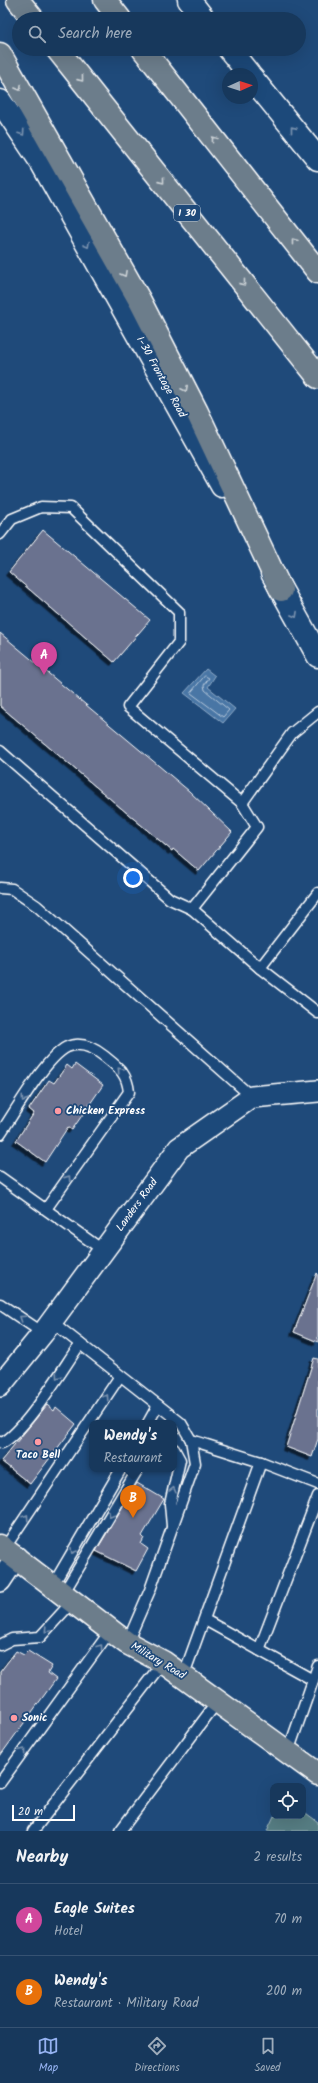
<!DOCTYPE html>
<meta charset="utf-8">
<style>
body{margin:0;font-family:Kalam,sans-serif;background:#244365;color:#f1f3f6}
.controls{position:absolute;right:12px;bottom:12px;display:grid;overflow:hidden;border-radius:8px;box-shadow:0 4px 16px #0002}
.controls button{width:36px;height:36px;display:grid;place-items:center;padding:0;border:0;border-bottom:1px solid #365272;background:#17385c;color:#f1f3f6;font:20px sans-serif}
.compass{position:absolute;left:222px;top:68px;width:36px;height:36px;border-radius:50%;background:#17385c;box-shadow:0 4px 16px #0002;rotate:87deg}
.scale{position:absolute;left:12px;bottom:10px;width:63px;box-sizing:border-box;padding-left:4px;border:2px solid #fff;border-top:0;font-size:11px;line-height:14px;white-space:nowrap;color:#fff;-webkit-text-stroke:3px #1f4a7a;paint-order:stroke}
.you{position:absolute;left:133px;top:878px;width:14px;height:14px;margin:-10px;border:3px solid #fff;border-radius:50%;background:#1a73e8;box-shadow:0 0 0 6px #1a73e833}
.badge{display:grid;place-items:center;width:26px;height:26px;border-radius:50%;background:#95b2f1;color:#fff;font-size:13px;font-weight:700}
.pin{position:absolute;translate:-50% -33px;filter:drop-shadow(0 1px 2px #0008)}
.pin::after{content:'';position:absolute;top:21px;width:14px;height:12px;background:inherit;clip-path:polygon(0 0,100% 0,50% 100%)}
.popup{position:absolute;left:89px;top:1420px;width:88px;height:52px;box-sizing:border-box;display:grid;place-content:center;border-radius:8px;background:#17385c;filter:drop-shadow(0 1px 3px #0005);font-size:13px;white-space:nowrap;color:#9eacbb}
.popup b{font-size:15px;color:#f1f3f6}
.popup::after{content:'';position:absolute;left:50%;top:100%;margin-left:-8px;border:8px solid transparent;border-top-color:#17385c}
.list{margin:0;padding:0;list-style:none}
h2{display:flex;justify-content:space-between;align-items:center;height:52px;margin:0;padding:0 16px;font-size:17px}
h2 small{font-size:13px;font-weight:400;color:#9eacbb}
.list li{display:grid;grid-template-columns:26px 1fr auto;gap:12px;align-items:center;box-sizing:border-box;height:72px;padding:0 16px;border-top:1px solid #365272}
.list b{display:block;font-size:15px;white-space:nowrap}
.list p{margin:0;font-size:13px;white-space:nowrap;color:#9eacbb}
.list em{font-size:13px;font-style:normal;color:#9eacbb}
.icon{flex:none;width:22px;height:22px;fill:none;stroke:currentColor;stroke-width:2;stroke-linecap:round;stroke-linejoin:round}
.map{position:relative;flex:none;width:318px;height:1831px;overflow:hidden}
.search{position:absolute;background:#17385c;box-shadow:0 4px 16px #0002;left:12px;right:12px;top:12px;height:44px;display:flex;align-items:center;gap:10px;box-sizing:border-box;padding:0 14px;border-radius:22px;color:#9eacbb;font-size:15px}
.sheet{height:196px;background:#17385c}
nav{display:flex;justify-content:space-around;align-items:center;box-sizing:border-box;height:56px;border-top:1px solid #365272;background:#17385c;font-size:11px;color:#9eacbb}
nav a{display:grid;justify-items:center;gap:2px}
nav .on{color:#95b2f1}
.map>svg:first-child{display:block}
</style>
<div class="map">
<svg width="318" height="1831" viewBox="0 0 318 1831">
<defs>
<filter id="shadow"><feDropShadow dx="-3.5" dy="3.5" stdDeviation="0" flood-color="#0009"/></filter>
</defs>
<rect width="100%" height="100%" fill="#1f4a7a"/>
<filter id="ink" filterUnits="userSpaceOnUse"><feTurbulence type="fractalNoise" baseFrequency=".025" numOctaves="2"/><feDisplacementMap in="SourceGraphic" scale="8" xChannelSelector="R" yChannelSelector="G"/><feConvolveMatrix kernelMatrix="1 2 1 2 8 2 1 2 1" color-interpolation-filters="sRGB"/></filter>
<g filter="url(#ink)">
<!-- green -->
<polygon fill="#577d83" stroke="#abbec1" points="303,1811 318,1822 318,1831 267,1831 274,1816 303,1816"/>
<!-- water -->
<polygon fill="#4976a5" stroke="#92adc9" points="206,669 215,676 208,687 235,709 223,723 184,693"/>
<g fill="none" stroke-linecap="round" stroke-linejoin="round">
<!-- shore -->
<polygon stroke="#b6c8db" stroke-width="1" points="205,676 209,678 204,685 205,690 229,710 223,717 191,693"/>
</g>
<!-- building -->
<g fill="#6b728f" stroke="#fff" filter="url(#shadow)">
<polygon points="43,530 150,620 114,662 9,572"/>
<polygon points="0,633 189,791 232,832 199,871 173,849 172,851 0,706"/>
<polygon points="75,1064 103,1085 72,1130 68,1127 45,1162 16,1141 34,1113 29,1109 49,1080 54,1083 67,1065 72,1069"/>
<polygon points="317,1273 318,1274 318,1342 294,1332"/>
<polygon points="314,1358 318,1359 318,1439 312,1457 286,1447"/>
<polygon points="47,1405 54,1411 56,1407 76,1424 30,1484 1,1461"/>
<polygon points="137,1483 164,1499 142,1536 144,1538 141,1544 148,1549 136,1571 96,1551"/>
<polygon points="16,1651 24,1655 28,1651 52,1666 48,1673 56,1679 0,1756 0,1672"/>
</g>
<g fill="none" stroke-linecap="round" stroke-linejoin="round">
<!-- lane casing -->
<g stroke="#fff" stroke-width="13">
<g id="lane">
<polyline points="0,534 12,519 41,507 71,508 179,612 179,642 128,707 242,803 257,827 192,909 260,968 318,893"/>
<polyline points="0,751 170,899 192,909"/>
<polyline points="242,803 292,733 318,712"/>
<polyline points="0,888 12,889 37,906 252,1097"/>
<polyline points="260,968 318,1013"/>
<path d="M 0,1134 C 15,1112 45,1058 67,1047 C 81,1041 94,1048 104,1056 C 119,1068 127,1073 129,1092 L 46,1209"/>
<polyline points="0,1177 104,1251"/>
<polyline points="0,1304 43,1333"/>
<polyline points="51,1321 181,1423 191,1440 195,1463 150,1590 127,1643"/>
<polyline points="148,1423 158,1405"/>
<polyline points="191,1440 261,1462"/>
<path d="M 0,1442 L 2,1443 C 25,1432 63,1368 80,1344"/>
<polyline points="172,1526 170,1504 180,1460 174,1449"/>
<polyline points="4,1549 120,1376"/>
<polyline points="53,1585 121,1469"/>
<polyline points="63,1594 138,1469"/>
<polyline points="205,1620 313,1680"/>
<polyline points="0,1645 12,1639 40,1637 73,1601"/>
<polyline points="259,1650 318,1496"/>
<polyline points="183,1677 261,1462 318,1484"/>
<polyline points="288,1752 318,1666"/>
<polyline points="0,1783 111,1630"/>
<polyline points="33,1831 163,1662"/>
<polyline points="120,1831 218,1701"/>
</g>
</g>
<!-- street casing -->
<g stroke="#fff" stroke-width="24">
<g id="street">
<polyline points="0,1386 43,1333 179,1148 252,1097 318,1091"/>
<polyline points="0,1581 16,1557"/>
</g>
</g>
<!-- secondary casing -->
<g stroke="#fff" stroke-width="25">
<g id="secondary">
<polyline points="189,0 204,19"/>
<polyline points="229,49 249,74"/>
<polyline points="252,78 318,159"/>
<polyline points="0,101 41,162 222,486"/>
<polyline points="272,573 318,656"/>
</g>
</g>
<!-- primary casing -->
<g stroke="#fff" stroke-width="25">
<polyline id="primary" points="0,1546 127,1643 163,1662 318,1774"/>
</g>
<!-- highway casing -->
<g stroke="#fff" stroke-width="25">
<g id="highway">
<polyline points="18,0 33,19"/>
<polyline points="105,0 120,19"/>
<polyline points="57,49 318,377"/>
<polyline points="143,49 318,272"/>
<polyline points="0,54 140,301 197,412 281,590"/>
</g>
</g>
<!-- lane -->
<use href="#lane" stroke="#1f4a7a" stroke-width="10"/>
<!-- street -->
<use href="#street" stroke="#1f4a7a" stroke-width="21"/>
<!-- secondary -->
<use href="#secondary" stroke="#1f4a7a" stroke-width="22"/>
<!-- primary -->
<use href="#primary" stroke="#6c7d8b" stroke-width="22"/>
<!-- highway -->
<use href="#highway" stroke="#6c7d8b" stroke-width="22"/>
</g>
<!-- one-way arrows -->
<defs><path id="oneway-chevron" d="M-2-3.5L2.5 0L-2 3.5" fill="none" stroke-width="1.6" stroke-linecap="round" stroke-linejoin="round"/></defs>
<g stroke="#ccd2d6">
<use href="#oneway-chevron" transform="translate(81 79) rotate(51)"/>
<use href="#oneway-chevron" transform="translate(19 88) rotate(61)"/>
<use href="#oneway-chevron" transform="translate(214 139) rotate(-128)"/>
<use href="#oneway-chevron" transform="translate(162 181) rotate(51)"/>
<use href="#oneway-chevron" transform="translate(294 241) rotate(-128)"/>
<use href="#oneway-chevron" transform="translate(124 274) rotate(61)"/>
<use href="#oneway-chevron" transform="translate(243 283) rotate(51)"/>
<use href="#oneway-chevron" transform="translate(185 389) rotate(63)"/>
</g>
<g stroke="#7992af">
<use href="#oneway-chevron" transform="translate(293 129) rotate(-129)"/>
<use href="#oneway-chevron" transform="translate(22 133) rotate(56)"/>
<use href="#oneway-chevron" transform="translate(87 245) rotate(61)"/>
<use href="#oneway-chevron" transform="translate(295 615) rotate(61)"/>
<use href="#oneway-chevron" transform="translate(120 1070) rotate(-133)"/>
<use href="#oneway-chevron" transform="translate(24 1099) rotate(124)"/>
<use href="#oneway-chevron" transform="translate(68 1178) rotate(-55)"/>
<use href="#oneway-chevron" transform="translate(22 1318) rotate(-146)"/>
<use href="#oneway-chevron" transform="translate(58 1376) rotate(124)"/>
<use href="#oneway-chevron" transform="translate(106 1397) rotate(-56)"/>
<use href="#oneway-chevron" transform="translate(173 1490) rotate(-76)"/>
<use href="#oneway-chevron" transform="translate(111 1515) rotate(121)"/>
<use href="#oneway-chevron" transform="translate(26 1517) rotate(-56)"/>
<use href="#oneway-chevron" transform="translate(73 1551) rotate(120)"/>
<use href="#oneway-chevron" transform="translate(47 1630) rotate(133)"/>
<use href="#oneway-chevron" transform="translate(100 1647) rotate(-54)"/>
<use href="#oneway-chevron" transform="translate(23 1751) rotate(-54)"/>
</g>
</g>
<!-- markers -->
<g fill="#ff9aa2" stroke="#1f4a7a" stroke-width="1.5">
<circle cx="58" cy="1111" r="4"/>
<circle cx="38" cy="1442" r="4"/>
<circle cx="14" cy="1718" r="4"/>
</g>
<g text-anchor="middle" dominant-baseline="central" stroke-width="3.5" stroke-linejoin="round" paint-order="stroke">
<!-- shield labels -->
<rect fill="#1f4a7a" stroke="#bcc9d7" stroke-width="1" x="174" y="205" width="26" height="16" rx="3"/>
<g font-size="10" font-weight="bold" fill="#fff">
<text x="187" y="213">I 30</text>
</g>
<!-- street labels -->
<g font-size="11" fill="#fff" stroke="#1f4a7a">
<text transform="translate(161 377) rotate(61)">I-30 Frontage Road</text>
<text transform="translate(137 1205) rotate(-54)">Landers Road</text>
<text transform="translate(158 1661) rotate(31)">Military Road</text>
</g>
<!-- poi labels -->
<g font-size="11" font-weight="bold" fill="#fff" stroke="#1f4a7a" text-anchor="start">
<text x="66" y="1111">Chicken Express</text>
<text x="38" y="1455" text-anchor="middle">Taco Bell</text>
<text x="22" y="1718">Sonic</text>
</g>
</g>
</svg>
<div class="controls">
<button><svg class="icon" aria-label="locate" viewBox="0 0 24 24"><circle cx="12" cy="12" r="6"/><path d="M12 2v4M12 18v4M2 12h4M18 12h4"/></svg></button>
</div>
<svg class="compass" viewBox="-18 -18 36 36"><path d="M0-13l5 13h-10z" fill="#e53935"/><path d="M0 13l5-13h-10z" fill="#9eacbb"/></svg>
<div class="scale">20 m</div>
<div class="you"></div>
<div class="pin badge" style="left:44px;top:675px;background:#d1479c">A</div>
<div class="pin badge" style="left:133px;top:1518px;background:#e8710a">B</div>
<div class="popup"><b>Wendy's</b>Restaurant</div>
<div class="search"><svg class="icon" aria-label="search" viewBox="0 0 24 24"><circle cx="10" cy="10" r="6"/><path d="M15 15l6 6"/></svg>Search here</div>
</div>
<section class="sheet">
<h2>Nearby<small>2 results</small></h2>
<ul class="list">
<li><span class="badge" style="background:#d1479c">A</span><div><b>Eagle Suites</b><p>Hotel</p></div><em>70 m</em></li>
<li><span class="badge" style="background:#e8710a">B</span><div><b>Wendy's</b><p>Restaurant · Military Road</p></div><em>200 m</em></li>
</ul>
</section>
<nav>
<a class="on"><svg class="icon" aria-label="map" viewBox="0 0 24 24"><path d="M3 6l6-2 6 2 6-2v14l-6 2-6-2-6 2zM9 4v14M15 6v14"/></svg>Map</a>
<a><svg class="icon" aria-label="directions" viewBox="0 0 24 24"><path d="M12 3l9 9-9 9-9-9zM9 14v-3h6M13 9l2 2-2 2"/></svg>Directions</a>
<a><svg class="icon" aria-label="saved" viewBox="0 0 24 24"><path d="M7 4h10v16l-5-4-5 4z"/></svg>Saved</a>
</nav>
